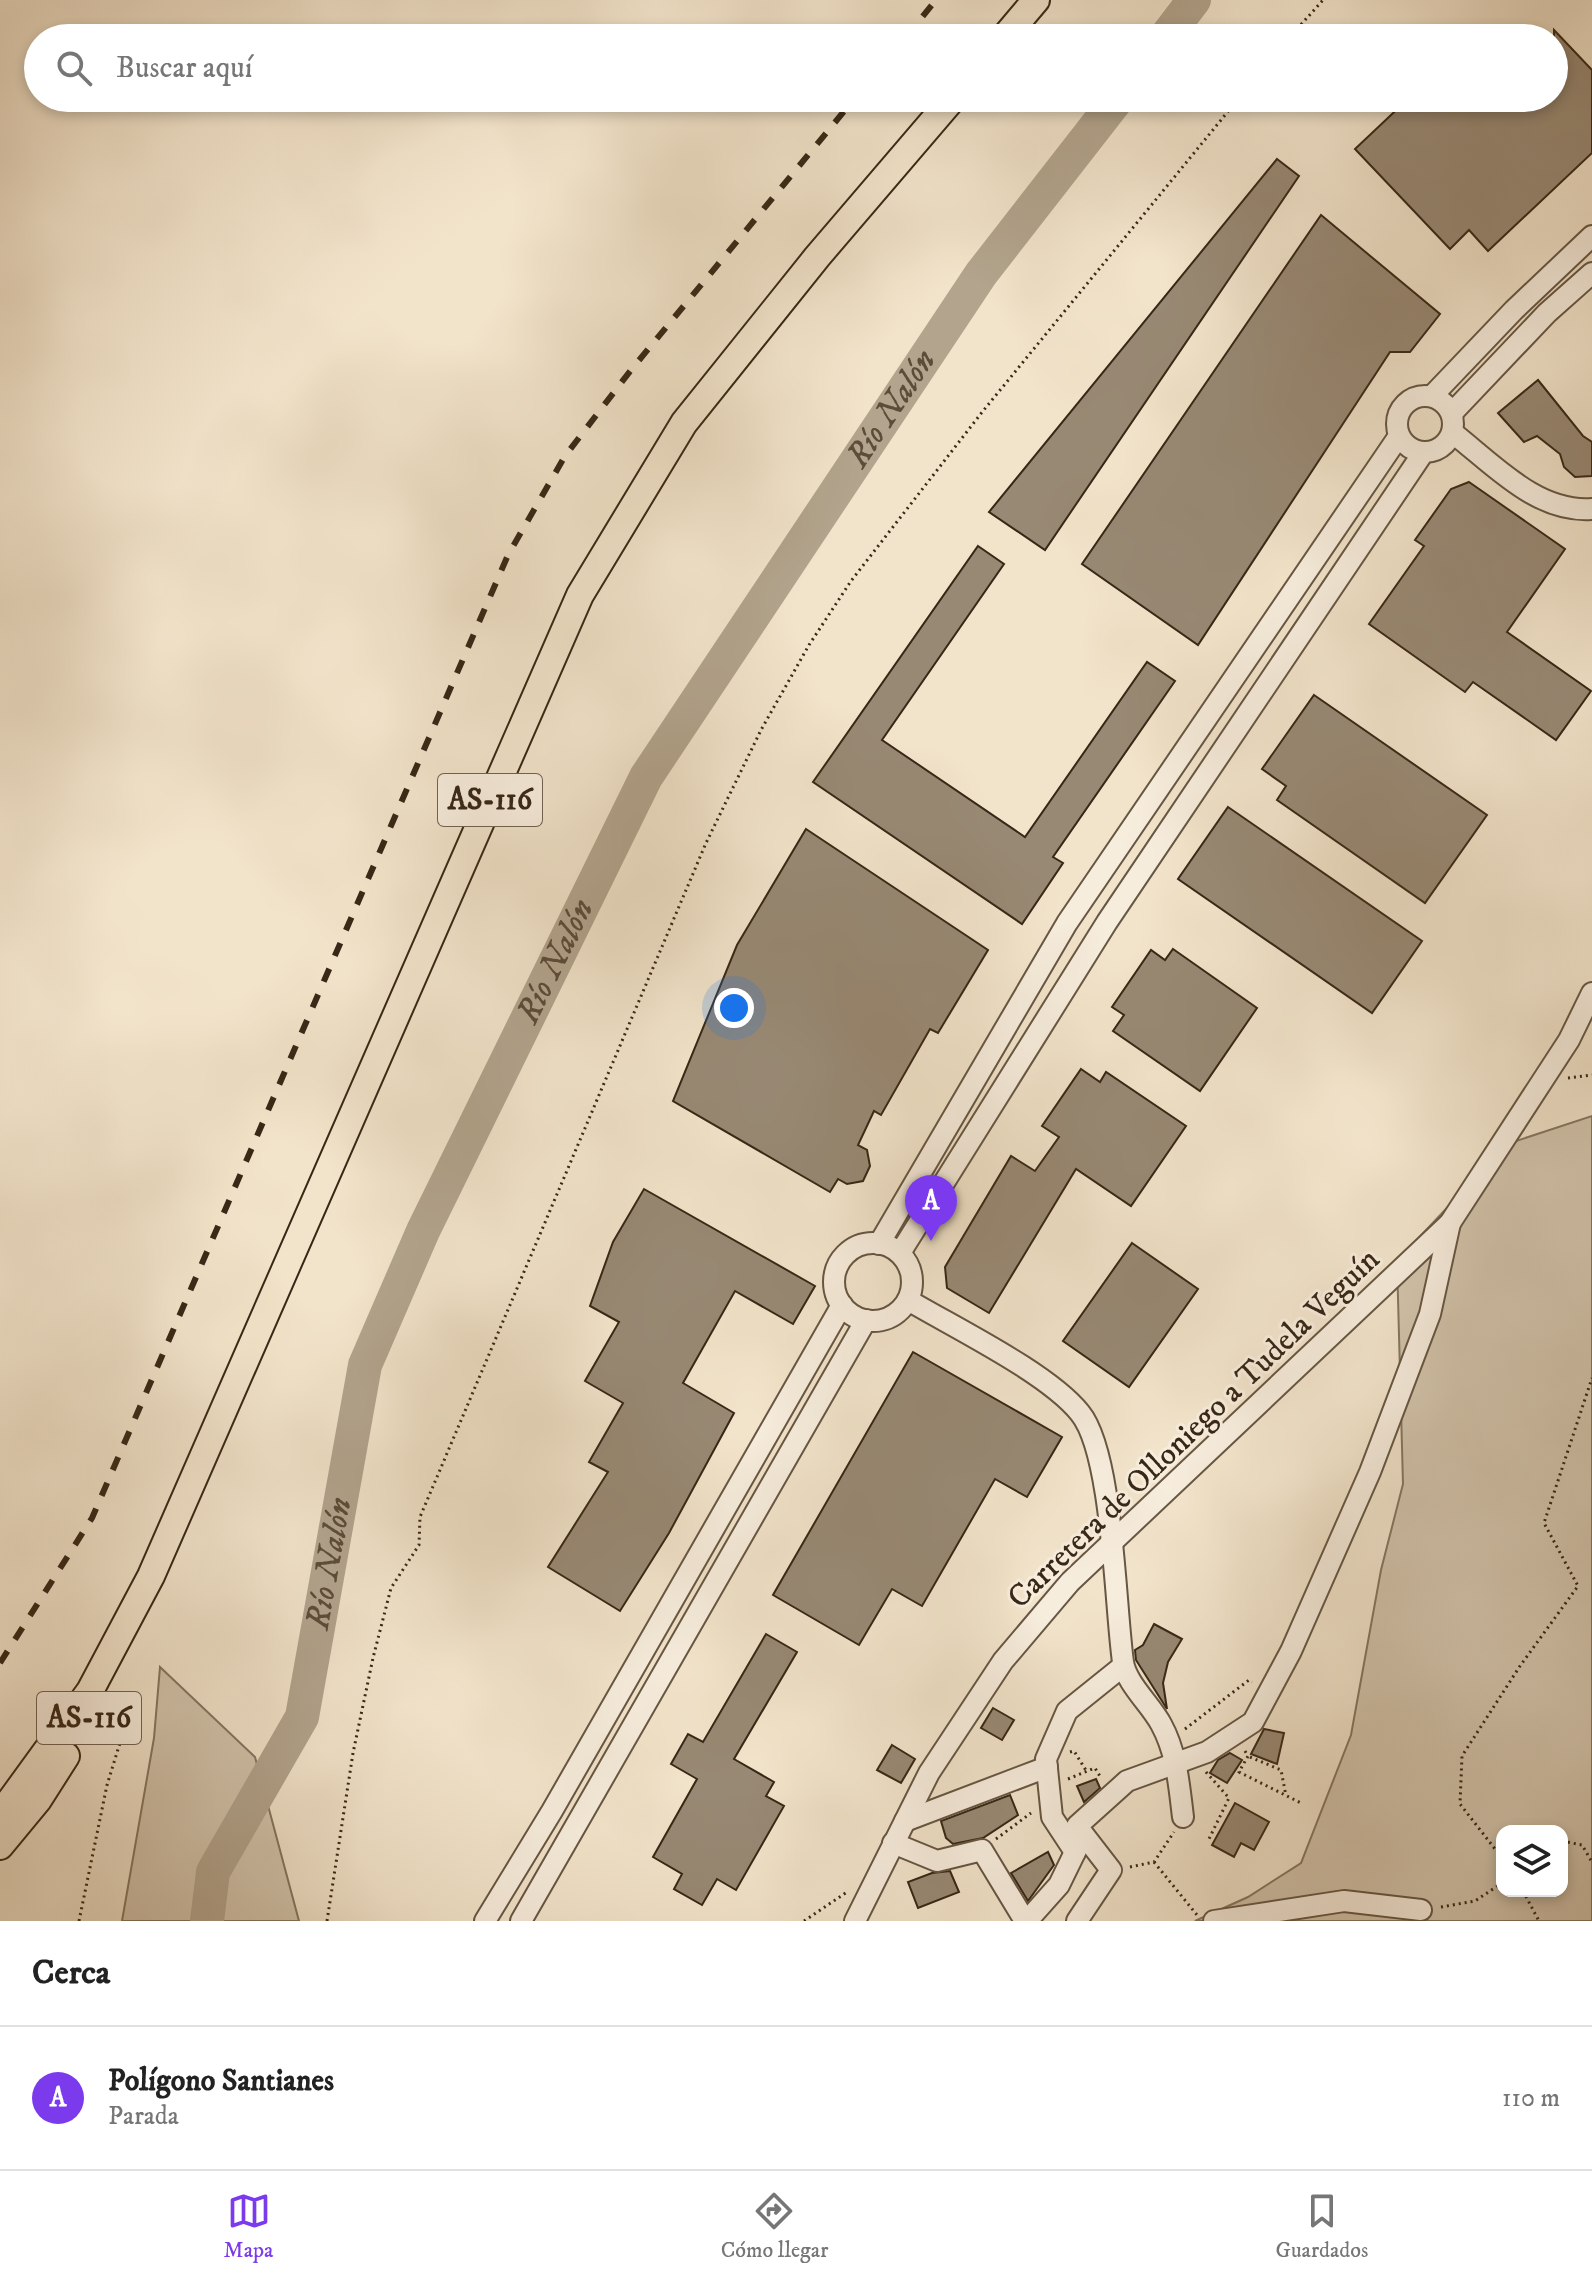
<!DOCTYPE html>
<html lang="es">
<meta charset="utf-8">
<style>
body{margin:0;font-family:"IM FELL DW Pica",serif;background:#f6f6f6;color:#222}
.controls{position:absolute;right:24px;bottom:24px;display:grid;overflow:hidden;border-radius:16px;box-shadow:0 4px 12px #0003}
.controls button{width:72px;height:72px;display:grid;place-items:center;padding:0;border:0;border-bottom:2px solid #e0e0e0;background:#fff;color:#222;font:40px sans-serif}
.you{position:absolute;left:734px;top:1008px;width:28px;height:28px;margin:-20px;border:6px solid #fff;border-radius:50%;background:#1a73e8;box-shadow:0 0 0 12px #1a73e833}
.badge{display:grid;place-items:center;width:52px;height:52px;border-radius:50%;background:#7c3aed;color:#fff;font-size:26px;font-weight:700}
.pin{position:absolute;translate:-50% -66px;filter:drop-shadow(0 2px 4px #0008)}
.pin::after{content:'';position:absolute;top:42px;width:28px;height:24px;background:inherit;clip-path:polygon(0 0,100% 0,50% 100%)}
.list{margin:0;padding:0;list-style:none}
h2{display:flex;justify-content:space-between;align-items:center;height:104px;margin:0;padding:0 32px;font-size:34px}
h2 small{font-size:26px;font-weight:400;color:#767676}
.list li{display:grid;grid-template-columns:52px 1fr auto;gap:24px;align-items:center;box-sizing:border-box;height:144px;padding:0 32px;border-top:2px solid #e0e0e0}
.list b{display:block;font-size:30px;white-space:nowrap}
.list p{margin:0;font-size:26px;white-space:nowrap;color:#767676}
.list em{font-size:26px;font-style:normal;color:#767676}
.icon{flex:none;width:44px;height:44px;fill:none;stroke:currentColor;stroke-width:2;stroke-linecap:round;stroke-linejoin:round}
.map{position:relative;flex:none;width:1592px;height:1921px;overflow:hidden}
.search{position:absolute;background:#fff;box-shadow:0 4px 12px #0003;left:24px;right:24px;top:24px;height:88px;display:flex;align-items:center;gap:20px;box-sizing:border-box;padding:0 28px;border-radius:44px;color:#767676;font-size:30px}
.sheet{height:248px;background:#fff}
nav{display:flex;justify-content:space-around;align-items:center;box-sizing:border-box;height:112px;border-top:2px solid #e0e0e0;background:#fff;font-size:22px;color:#767676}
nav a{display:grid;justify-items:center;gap:4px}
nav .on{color:#7c3aed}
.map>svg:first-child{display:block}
</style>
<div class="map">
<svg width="1592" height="1921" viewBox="0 0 1592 1921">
<rect width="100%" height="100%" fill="#f2e4cb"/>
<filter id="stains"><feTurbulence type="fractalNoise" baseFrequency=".0025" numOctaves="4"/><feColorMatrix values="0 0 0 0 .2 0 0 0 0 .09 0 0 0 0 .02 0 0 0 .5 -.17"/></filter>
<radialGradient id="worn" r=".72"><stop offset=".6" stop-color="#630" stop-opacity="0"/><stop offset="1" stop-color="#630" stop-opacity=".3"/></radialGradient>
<!-- green -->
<g fill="#d2c4ac" stroke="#847661" stroke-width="2" fill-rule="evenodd">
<path d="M 1592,1116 L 1592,1921 L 1195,1921 L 1248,1897 L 1301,1863 L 1351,1735 L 1381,1570 L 1403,1484 L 1397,1261 L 1507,1144 ZM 1502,1831 L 1562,1831 L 1562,1891 L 1502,1891 Z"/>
<polygon points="160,1667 255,1757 299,1921 122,1921 154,1738"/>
</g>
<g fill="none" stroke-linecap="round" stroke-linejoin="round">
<!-- river -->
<g stroke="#b2a48d" stroke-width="34">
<polyline points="1165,38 1194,0"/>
<path id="s1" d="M 207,1921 L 213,1872 L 302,1717 L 365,1365 L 423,1231 L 646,777 L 981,274 L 1118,98"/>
</g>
</g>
<!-- building -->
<g fill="#988974" stroke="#372716" stroke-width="2">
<polygon points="1554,30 1592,70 1592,153 1488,251 1469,230 1450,249 1355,149 1409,98 1554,98"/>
<polygon points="1277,159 1299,176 1045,550 989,512"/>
<polygon points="1321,215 1440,314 1410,352 1390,352 1198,645 1082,564"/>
<polygon points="1538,380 1583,436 1592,442 1592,476 1575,477 1564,467 1560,454 1537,436 1524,442 1498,413"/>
<polygon points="1469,482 1565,549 1507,632 1591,691 1556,740 1473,682 1465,692 1369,624 1424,546 1415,540 1451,489"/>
<polygon points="978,546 1004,564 882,740 1025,837 1147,662 1175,681 1053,857 1063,863 1022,924 813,782"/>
<polygon points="1314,695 1487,815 1425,903 1277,800 1286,786 1262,769"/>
<polygon points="1228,807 1422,941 1372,1013 1178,879"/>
<polygon points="806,829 988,950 938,1033 930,1029 881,1115 874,1111 858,1145 867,1150 870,1166 863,1181 847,1184 838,1179 830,1192 673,1101 737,945"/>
<polygon points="1173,949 1257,1008 1200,1091 1113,1031 1124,1015 1112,1007 1151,950 1165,960"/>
<polygon points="1081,1069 1100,1082 1106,1072 1186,1126 1131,1206 1076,1169 989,1313 947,1288 945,1267 1011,1156 1035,1171 1059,1137 1042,1126"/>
<polygon points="644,1189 815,1286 793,1324 735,1291 683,1383 734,1413 669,1533 620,1611 548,1567 608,1472 589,1462 623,1403 585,1381 619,1322 590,1306 613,1242"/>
<polygon points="1132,1243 1198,1289 1129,1387 1063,1341"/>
<polygon points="913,1352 1062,1437 1027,1497 995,1479 922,1606 892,1589 859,1645 773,1595"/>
<polygon points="1154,1624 1182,1639 1168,1662 1163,1683 1167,1709 1136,1660 1135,1650 1143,1645"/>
<polygon points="766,1634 797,1652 734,1759 774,1782 766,1796 784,1806 736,1890 717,1879 702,1905 674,1889 682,1874 653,1857 697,1779 671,1764 688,1734 703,1742"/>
<polygon points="993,1708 1014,1720 1002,1740 981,1728"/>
<polygon points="1264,1729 1284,1733 1277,1764 1251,1754"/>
<polygon points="892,1745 915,1759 901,1783 877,1770"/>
<polygon points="1230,1753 1242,1760 1227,1783 1210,1773 1218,1760"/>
<polygon points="1096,1779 1100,1788 1084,1802 1077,1786"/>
<polygon points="1010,1795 1018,1815 983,1838 953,1844 946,1838 941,1821"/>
<polygon points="1235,1803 1269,1822 1254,1850 1241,1843 1234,1857 1212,1845"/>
<polygon points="1048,1852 1054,1865 1028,1901 1011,1873"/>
<polygon points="950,1871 959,1892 918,1908 908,1882 932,1873"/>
</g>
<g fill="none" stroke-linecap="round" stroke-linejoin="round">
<!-- minor casing -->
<g stroke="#665643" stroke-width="24">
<g id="minor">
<circle cx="1425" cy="424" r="28"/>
<polyline points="1432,396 1514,310 1592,236"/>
<polyline points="1452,413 1547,313 1592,273"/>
<path d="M 1453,433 C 1494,465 1537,513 1592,509"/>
<circle cx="873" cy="1282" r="39"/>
<polyline points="879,1244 1067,923 1399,436"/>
<polyline points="900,1253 1107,922 1423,453"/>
<path d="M 908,1300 C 955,1328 1048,1373 1080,1413 C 1113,1453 1115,1606 1123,1662 C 1126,1683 1151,1705 1161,1724 C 1177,1753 1179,1785 1183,1817"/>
<polyline points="905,1821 1047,1767"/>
<polyline points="893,1843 937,1861 982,1850 1025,1921"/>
<polyline points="1075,1852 1052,1817 1046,1759 1067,1711 1123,1666"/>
<polyline points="485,1921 552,1811 842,1305"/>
<polyline points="521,1921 866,1320"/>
<polyline points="855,1921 929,1773 1003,1661 1070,1582 1450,1223 1569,1040 1592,993"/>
<polyline points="1027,1921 1059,1885 1080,1842"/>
<polyline points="1077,1921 1111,1870 1077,1826 1127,1781 1207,1752 1253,1722 1291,1651 1370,1472 1430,1314 1450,1223"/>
<polyline points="1214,1921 1344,1901 1421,1910"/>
</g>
</g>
<!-- major casing -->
<g stroke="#372716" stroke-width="30">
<g id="major">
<polyline points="1004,38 1036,0"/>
<polyline points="0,1815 90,1691 151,1576 580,595 684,423 817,257 953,98"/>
<polyline points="0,1846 38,1800 66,1756"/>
</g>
</g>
<!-- path -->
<g stroke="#372716" stroke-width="3" stroke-dasharray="2 4" stroke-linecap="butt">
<polyline points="1289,38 1323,0"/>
<polyline points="1568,1078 1592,1075"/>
<polyline points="1185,1729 1249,1680 1252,1682"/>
<polyline points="1245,1751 1248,1756 1239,1772 1303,1804"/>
<polyline points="1070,1752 1074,1751 1087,1772"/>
<polyline points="1250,1757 1281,1770 1286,1796"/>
<polyline points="1206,1772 1229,1798 1208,1841"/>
<polyline points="1068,1779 1095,1768 1101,1778"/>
<polyline points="996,1839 1031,1813"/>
<polyline points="1562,1841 1582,1845 1592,1862"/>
<polyline points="1502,1858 1460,1804 1462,1756 1520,1666 1578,1586 1544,1523 1592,1378"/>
<polyline points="1154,1862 1197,1915"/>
<polyline points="1130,1867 1154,1862 1174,1832"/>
<polyline points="1523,1891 1539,1921"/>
<polyline points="1547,1891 1557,1896 1557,1891"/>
<polyline points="1441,1907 1475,1901 1502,1883"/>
<polyline points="79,1921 107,1785 128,1717"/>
<polyline points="327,1921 353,1753 373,1658 391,1588 419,1545 420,1517 706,843 761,730 809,645 851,581 983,411 1239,98"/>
<polyline points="804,1921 847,1892"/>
</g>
<!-- minor -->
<use href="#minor" stroke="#f7eddd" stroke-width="20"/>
<!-- major -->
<use href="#major" stroke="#f2e4cb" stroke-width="26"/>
<!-- rail -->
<g stroke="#372716" stroke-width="6" stroke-dasharray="14 14" stroke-linecap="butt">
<polyline points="905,38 936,0"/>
<polyline points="0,1663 92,1518 508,555 565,456 631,370 855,98"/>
</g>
</g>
<g text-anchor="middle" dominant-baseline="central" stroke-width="6" stroke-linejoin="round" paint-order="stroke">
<!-- shield labels -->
<g fill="#f7eddd" stroke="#716252" stroke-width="2">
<rect x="438" y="774" width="104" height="52" rx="6"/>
<rect x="37" y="1692" width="104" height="52" rx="6"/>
</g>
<g font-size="30" font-weight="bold" fill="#372716">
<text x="490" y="800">AS-116</text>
<text x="89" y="1718">AS-116</text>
</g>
<!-- street labels -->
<g font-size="32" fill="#372716" stroke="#f7eddd">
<text transform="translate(1194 1429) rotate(-44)">Carretera de Olloniego a Tudela Veguín</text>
</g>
<!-- water labels -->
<g font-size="34" font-style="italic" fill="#5c4c3a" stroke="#f7eddd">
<text stroke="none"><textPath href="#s1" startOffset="1680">Río Nalón</textPath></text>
<text stroke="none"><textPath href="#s1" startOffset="1032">Río Nalón</textPath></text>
<text stroke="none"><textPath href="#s1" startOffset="384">Río Nalón</textPath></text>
</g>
</g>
<rect width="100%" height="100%" filter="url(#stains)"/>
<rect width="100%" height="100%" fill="url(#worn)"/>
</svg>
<div class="controls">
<button><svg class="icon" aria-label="layers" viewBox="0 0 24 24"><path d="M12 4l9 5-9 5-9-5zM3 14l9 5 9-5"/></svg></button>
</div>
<div class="you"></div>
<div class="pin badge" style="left:931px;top:1241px">A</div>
<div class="search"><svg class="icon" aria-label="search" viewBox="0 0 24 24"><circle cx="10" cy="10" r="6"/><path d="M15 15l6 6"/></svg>Buscar aquí</div>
</div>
<section class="sheet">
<h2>Cerca<small></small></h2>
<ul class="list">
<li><span class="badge">A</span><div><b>Polígono Santianes</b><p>Parada</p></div><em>110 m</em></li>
</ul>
</section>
<nav>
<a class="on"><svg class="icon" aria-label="map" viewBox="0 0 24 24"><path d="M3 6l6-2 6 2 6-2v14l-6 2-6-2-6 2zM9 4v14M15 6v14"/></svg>Mapa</a>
<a><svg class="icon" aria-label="directions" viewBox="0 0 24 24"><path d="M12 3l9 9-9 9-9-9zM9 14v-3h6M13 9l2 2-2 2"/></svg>Cómo llegar</a>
<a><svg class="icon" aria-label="saved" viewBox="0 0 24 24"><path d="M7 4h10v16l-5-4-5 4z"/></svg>Guardados</a>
</nav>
